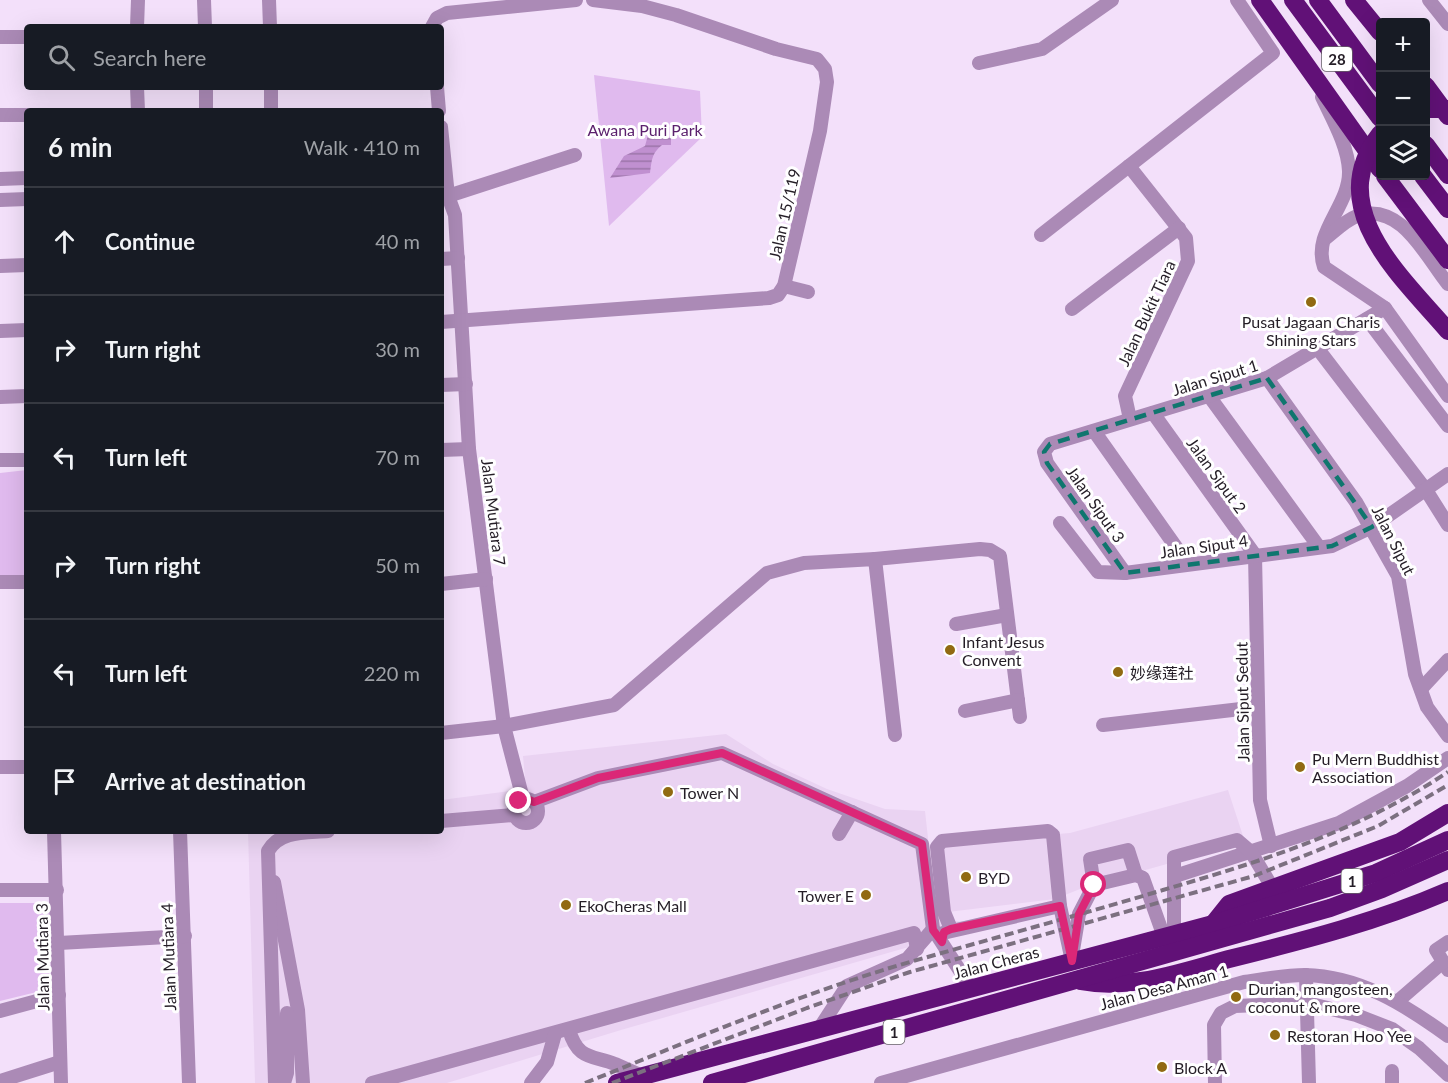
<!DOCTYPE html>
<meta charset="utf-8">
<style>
body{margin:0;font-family:Lato,"Noto Sans SC",sans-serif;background:#20242c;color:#f1f3f6}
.controls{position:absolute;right:18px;top:18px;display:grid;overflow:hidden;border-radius:6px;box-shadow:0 6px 24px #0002}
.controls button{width:54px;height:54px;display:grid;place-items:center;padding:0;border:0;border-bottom:2px solid #363941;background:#171b24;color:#f1f3f6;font:30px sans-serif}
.stop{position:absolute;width:18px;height:18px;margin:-14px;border:4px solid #db2777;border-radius:50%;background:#fff}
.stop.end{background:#db2777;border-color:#fff;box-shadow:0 2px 6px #0008}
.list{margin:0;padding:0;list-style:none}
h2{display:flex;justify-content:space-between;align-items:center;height:78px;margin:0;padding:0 24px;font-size:26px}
h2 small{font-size:20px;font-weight:400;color:#9ea1a6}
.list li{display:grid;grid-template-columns:39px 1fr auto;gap:18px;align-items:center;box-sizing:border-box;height:108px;padding:0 24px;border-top:2px solid #363941}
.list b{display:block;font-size:22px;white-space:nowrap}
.list em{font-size:20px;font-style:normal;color:#9ea1a6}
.icon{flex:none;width:33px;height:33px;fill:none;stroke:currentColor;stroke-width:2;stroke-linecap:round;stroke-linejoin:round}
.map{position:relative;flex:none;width:1448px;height:1083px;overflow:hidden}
.search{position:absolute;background:#171b24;box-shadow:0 6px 24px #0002;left:24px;top:24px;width:420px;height:66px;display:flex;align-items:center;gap:15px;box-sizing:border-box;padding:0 21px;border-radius:6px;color:#9ea1a6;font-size:22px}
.panel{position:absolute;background:#171b24;box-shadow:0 6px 24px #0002;left:24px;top:108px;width:420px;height:726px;border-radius:6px}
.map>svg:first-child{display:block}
</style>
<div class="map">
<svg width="1448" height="1083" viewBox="0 0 1448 1083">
<defs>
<pattern id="water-rules" width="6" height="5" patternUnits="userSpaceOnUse" patternTransform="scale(1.5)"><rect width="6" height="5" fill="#c090d0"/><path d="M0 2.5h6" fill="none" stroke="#9c75a9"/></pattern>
</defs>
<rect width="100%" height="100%" fill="#f3e0fa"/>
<!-- built -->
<g fill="#ead3f2">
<polygon points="726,734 773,764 827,789 885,809 925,811 937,919 967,922 940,938 621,1030 447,1083 255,1083 248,831 441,831 441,800 526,789 523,756"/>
<polygon points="1228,790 1245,842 1085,887 1055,899 948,912 940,849 944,843 1070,833"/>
</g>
<!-- green -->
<g fill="#e0baee">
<polygon points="594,75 700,91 702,137 609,226"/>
<polygon points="27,470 27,577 0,575 0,473"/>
<polygon points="0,903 49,903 49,989 0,1001"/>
</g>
<!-- water -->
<path fill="url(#water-rules)" d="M 648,135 L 671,138 L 671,145 L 662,145 C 651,154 652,161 650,173 L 610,178 L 624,156 L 645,146 Z"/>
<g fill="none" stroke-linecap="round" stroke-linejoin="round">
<!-- minor -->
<g stroke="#ab8ab6" stroke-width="14">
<polyline points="204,0 205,27"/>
<polyline points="269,0 270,27"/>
<polyline points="1429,0 1448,24"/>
<polyline points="137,27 138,0"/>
<polyline points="432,27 437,18 447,13 576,0"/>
<polyline points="0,37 27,37"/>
<polyline points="979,63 1042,49 1112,0"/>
<polyline points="137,87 138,111"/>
<polyline points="206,87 206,111"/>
<polyline points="271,87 271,111"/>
<polyline points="437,87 439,111"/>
<path d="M 1322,97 C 1333,120 1348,146 1349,171 C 1350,206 1312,232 1324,267 L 1385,308 L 1448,396"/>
<polyline points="0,115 27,115"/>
<polyline points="441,127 448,196 455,215 469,449 504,726 523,799"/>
<polyline points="1129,166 1186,238 1188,261 1125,396 1130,419"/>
<polyline points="0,179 27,178"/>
<polyline points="441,194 448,196 575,155"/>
<polyline points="0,200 27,199"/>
<polyline points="1041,235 1273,53 1237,0"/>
<path d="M 1326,238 C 1335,231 1346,220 1357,216 C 1401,201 1426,257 1448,284"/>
<polyline points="441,259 458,258"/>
<polyline points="0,266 27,265"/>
<polyline points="784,286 808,292"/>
<polyline points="1072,309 1179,228"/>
<polyline points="1367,319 1448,426"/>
<polyline points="441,322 769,298 778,295 784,286 820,131 827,82 825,69 817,59 776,49 676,15 642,6 593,0"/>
<polyline points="0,331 27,330"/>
<polyline points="1318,349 1426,490 1448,525"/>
<polyline points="1267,378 1356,502 1398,576 1415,674 1427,707 1448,736"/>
<polyline points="441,385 466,384"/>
<polyline points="1209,396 1319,547"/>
<polyline points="0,397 27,396"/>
<polyline points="1153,413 1255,555 1260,800 1271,846"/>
<polyline points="1094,431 1188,564"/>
<polyline points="441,450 469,449"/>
<polyline points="0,460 27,460"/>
<polyline points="1060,523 1098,572 1125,573 1332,546 1372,527 1448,474"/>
<polyline points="875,559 980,549 990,550 1000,556 1020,717"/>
<polyline points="1125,573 1047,463 1044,452 1050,444 1267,378 1385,308"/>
<polyline points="0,582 27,582"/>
<polyline points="441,584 486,579"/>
<polyline points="956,624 1007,615"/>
<polyline points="1421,689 1448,660"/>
<polyline points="965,711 1018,700"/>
<polyline points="1103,725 1258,707"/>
<polyline points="441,733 504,726 614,705 767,573 804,563 875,559 895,735"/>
<polyline points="0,767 27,767"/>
<circle cx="526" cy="811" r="12"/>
<polyline points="534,802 598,778 722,753 922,844 933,929 971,988"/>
<polyline points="441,821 514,815"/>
<polyline points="54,831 61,1083"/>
<polyline points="180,831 189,1083"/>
<polyline points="839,834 852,812"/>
<polyline points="1175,876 1339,823 1407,786 1448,758"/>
<polyline points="274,882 298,1010 303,1083"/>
<polyline points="1094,885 1136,875 1143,878 1164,937"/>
<polyline points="0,890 57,890"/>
<polyline points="951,929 944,912 937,847 942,841 1048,831 1053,835 1060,906 1072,961"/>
<polyline points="943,933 1060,906"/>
<polyline points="1174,934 1174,857 1237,840 1251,852 1272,887"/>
<polyline points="1448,942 1436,950 1448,970"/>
<polyline points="59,943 185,936"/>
<polyline points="1073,950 1079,914 1094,885 1090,859 1128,850 1136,875"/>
<polyline points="1306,975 1309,1083"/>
<polyline points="1398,1001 1443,962"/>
<polyline points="0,1011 59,995"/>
<polyline points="819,1029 847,986 907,959 933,929"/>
<path d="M 569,1030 C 578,1060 591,1055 615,1064 C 624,1068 633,1072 642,1076"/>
<polyline points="1392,1071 1392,1083"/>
<polyline points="0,1081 60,1062"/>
<path d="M 275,1083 L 268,851 C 280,830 306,833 328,831"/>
<polyline points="284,1083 287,1073 287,1013"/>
<polyline points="372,1083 914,933 917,949"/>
<polyline points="531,1083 547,1062 555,1034"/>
<path d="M 881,1083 L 1244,982 C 1264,979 1285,975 1305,975 C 1360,976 1405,1005 1448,1036"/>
<polyline points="1215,1083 1214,1025 1221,1013 1235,1006 1307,1003 1356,1015 1392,1029 1419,1048 1448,1075"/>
</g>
<!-- highway -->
<g stroke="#611177" stroke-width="18">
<polyline points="1260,0 1380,169"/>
<polyline points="1293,0 1380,118"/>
<polyline points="1318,0 1380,84"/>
<polyline points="1354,0 1380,32"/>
<polyline points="1426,86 1448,116"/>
<polyline points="1426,145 1448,175"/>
<polyline points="1385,176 1448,260"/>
<polyline points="1423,176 1448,209"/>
<polyline points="1213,924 1229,904 1400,842 1448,813"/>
<path d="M 1080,981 C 1132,991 1183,971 1233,958 C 1306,940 1379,921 1448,891"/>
<polyline points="617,1083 1213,924 1376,873 1448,840"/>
<polyline points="712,1083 1330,908 1382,889 1448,860"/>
</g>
<!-- rail -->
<g stroke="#7c7080" stroke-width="4" stroke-dasharray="9 4.5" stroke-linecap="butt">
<path d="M 585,1083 C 692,1040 799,994 910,962 C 994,938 1079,915 1163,890 C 1263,861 1361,830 1448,772"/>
<polyline points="612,1083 807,1008 910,972 1254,876 1378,826 1448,785"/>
</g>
<!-- highway-bridge -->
<g stroke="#611177" stroke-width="18">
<polyline points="1426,109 1448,109"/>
<path d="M 1380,134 C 1322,208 1403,278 1448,331"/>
</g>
</g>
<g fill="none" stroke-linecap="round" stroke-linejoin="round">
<!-- route -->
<polyline stroke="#db2777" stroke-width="8" points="519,801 527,799 534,802 598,778 722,753 922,844 933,930 942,942 944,932 951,929 1060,906 1072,961 1079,914 1094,885"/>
</g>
<!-- marked area -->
<path fill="none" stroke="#0f766e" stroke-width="4.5" stroke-dasharray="12 8" stroke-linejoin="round" d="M 1267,378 L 1372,527 L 1332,546 L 1125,573 L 1047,463 L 1044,452 L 1050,444 Z"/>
<!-- markers -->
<g fill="#916a12" stroke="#fff" stroke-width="2">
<circle cx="1311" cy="302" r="6"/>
<circle cx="950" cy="650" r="6"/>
<circle cx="1118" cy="672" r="6"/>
<circle cx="1300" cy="767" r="6"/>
<circle cx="668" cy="792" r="6"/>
<circle cx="966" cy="877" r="6"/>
<circle cx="866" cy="895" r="6"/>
<circle cx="566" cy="905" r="6"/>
<circle cx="1236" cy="997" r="6"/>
<circle cx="1275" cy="1035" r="6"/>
<circle cx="1162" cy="1067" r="6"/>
</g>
<g text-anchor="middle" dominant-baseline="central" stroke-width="6" stroke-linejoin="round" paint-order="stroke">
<!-- shield labels -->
<g fill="#fff" stroke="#666167" stroke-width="1.5">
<rect x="1322" y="47" width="30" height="24" rx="4.5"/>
<rect x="1341.5" y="869" width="21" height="24" rx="4.5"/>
<rect x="883.5" y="1020" width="21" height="24" rx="4.5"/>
</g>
<g font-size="15" font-weight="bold" fill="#241d26">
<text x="1337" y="59">28</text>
<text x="1352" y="881">1</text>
<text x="894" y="1032">1</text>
</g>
<!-- park labels -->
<g font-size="16" fill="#5b206d" stroke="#fff">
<text x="645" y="129">Awana Puri Park</text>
</g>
<!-- street labels -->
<g font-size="16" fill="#241d26" stroke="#fff">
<text transform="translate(784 214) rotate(-77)">Jalan 15/119</text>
<text transform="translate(1146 313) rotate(-65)">Jalan Bukit Tiara</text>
<text transform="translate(1215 377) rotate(-17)">Jalan Siput 1</text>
<text transform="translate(1217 475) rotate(54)">Jalan Siput 2</text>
<text transform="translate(1096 504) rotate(55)">Jalan Siput 3</text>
<text transform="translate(494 512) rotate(83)">Jalan Mutiara 7</text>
<text transform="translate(1394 540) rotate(63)">Jalan Siput</text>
<text transform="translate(1204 546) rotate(-8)">Jalan Siput 4</text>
<text transform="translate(1242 702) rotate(-91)">Jalan Siput Sedut</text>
<text transform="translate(42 957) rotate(-91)">Jalan Mutiara 3</text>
<text transform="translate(168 957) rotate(-92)">Jalan Mutiara 4</text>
<text transform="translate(996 962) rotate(-15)">Jalan Cheras</text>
<text transform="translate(1164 987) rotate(-15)">Jalan Desa Aman 1</text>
</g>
<!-- poi labels -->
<g font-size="16" fill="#241d26" stroke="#fff" text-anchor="start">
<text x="1311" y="321" text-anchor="middle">Pusat Jagaan Charis<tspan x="1311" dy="18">Shining Stars</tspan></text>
<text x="962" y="641">Infant Jesus<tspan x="962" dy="18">Convent</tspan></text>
<text x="1130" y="672">妙缘莲社</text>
<text x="1312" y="758">Pu Mern Buddhist<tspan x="1312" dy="18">Association</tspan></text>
<text x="680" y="792">Tower N</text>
<text x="978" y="877">BYD</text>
<text x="854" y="895" text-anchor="end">Tower E</text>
<text x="578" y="905">EkoCheras Mall</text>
<text x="1248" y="988">Durian, mangosteen,<tspan x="1248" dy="18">coconut &amp; more</tspan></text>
<text x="1287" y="1035">Restoran Hoo Yee</text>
<text x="1174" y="1067">Block A</text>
</g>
</g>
</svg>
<div class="controls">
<button>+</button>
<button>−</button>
<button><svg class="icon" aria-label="layers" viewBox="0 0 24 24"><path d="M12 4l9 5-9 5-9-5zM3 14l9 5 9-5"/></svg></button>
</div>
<div class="stop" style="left:1094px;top:885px"></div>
<div class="stop end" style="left:519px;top:801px"></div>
<div class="search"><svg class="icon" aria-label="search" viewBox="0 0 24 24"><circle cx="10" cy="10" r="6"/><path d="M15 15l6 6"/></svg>Search here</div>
<section class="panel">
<h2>6 min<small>Walk · 410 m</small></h2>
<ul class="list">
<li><svg class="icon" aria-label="ahead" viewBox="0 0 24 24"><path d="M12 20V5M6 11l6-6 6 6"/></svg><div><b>Continue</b></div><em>40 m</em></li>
<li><svg class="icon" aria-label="right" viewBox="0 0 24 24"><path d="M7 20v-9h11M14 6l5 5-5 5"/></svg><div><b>Turn right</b></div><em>30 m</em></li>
<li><svg class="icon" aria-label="left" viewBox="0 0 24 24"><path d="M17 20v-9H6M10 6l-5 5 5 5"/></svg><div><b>Turn left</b></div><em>70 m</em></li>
<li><svg class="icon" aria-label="right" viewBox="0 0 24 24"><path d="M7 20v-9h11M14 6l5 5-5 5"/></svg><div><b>Turn right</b></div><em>50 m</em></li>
<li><svg class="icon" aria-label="left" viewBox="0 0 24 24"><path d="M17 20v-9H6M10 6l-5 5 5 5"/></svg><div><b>Turn left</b></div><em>220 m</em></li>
<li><svg class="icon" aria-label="arrive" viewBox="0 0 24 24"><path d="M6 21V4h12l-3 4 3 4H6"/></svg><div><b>Arrive at destination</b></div></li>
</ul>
</section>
</div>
